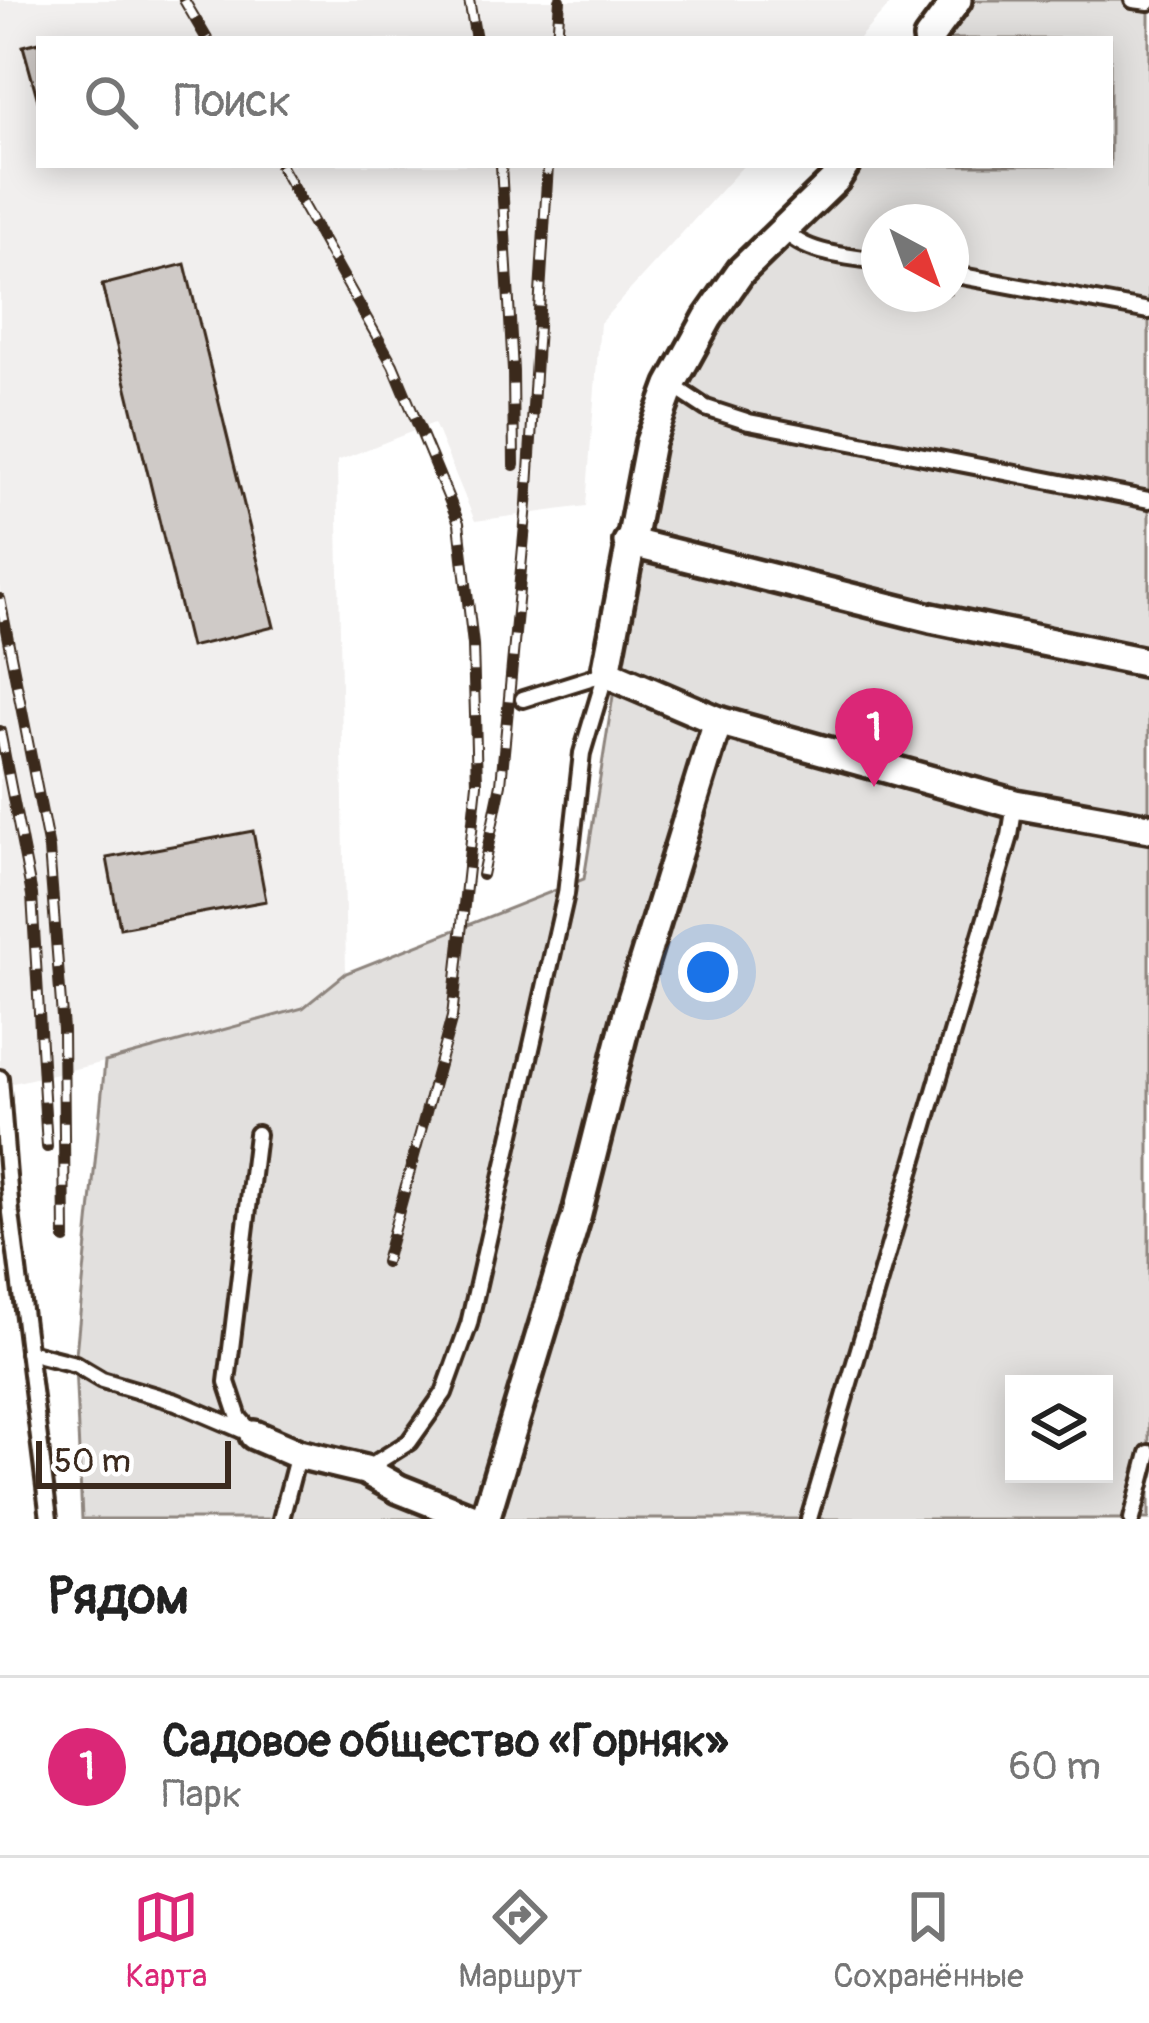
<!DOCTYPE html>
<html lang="ru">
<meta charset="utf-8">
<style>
body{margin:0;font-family:Pangolin,sans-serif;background:#f2f2f2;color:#222}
.controls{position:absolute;right:36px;bottom:36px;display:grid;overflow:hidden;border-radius:0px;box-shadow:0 6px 30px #0003}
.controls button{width:108px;height:108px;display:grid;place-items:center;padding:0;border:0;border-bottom:3px solid #e0e0e0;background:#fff;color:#222;font:60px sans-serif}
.compass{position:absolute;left:861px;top:204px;width:108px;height:108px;border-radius:50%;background:#fff;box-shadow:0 6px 30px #0003;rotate:139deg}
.scale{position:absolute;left:36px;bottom:30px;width:195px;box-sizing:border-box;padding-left:12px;border:6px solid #3b2a1e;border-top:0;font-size:33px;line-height:42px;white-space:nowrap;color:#3b2a1e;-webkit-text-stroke:9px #fff;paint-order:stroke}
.you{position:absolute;left:708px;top:972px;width:42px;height:42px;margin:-30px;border:9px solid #fff;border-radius:50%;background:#1a73e8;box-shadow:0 0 0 18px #1a73e833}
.badge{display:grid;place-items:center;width:78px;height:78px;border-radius:50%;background:#db2777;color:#fff;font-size:39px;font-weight:700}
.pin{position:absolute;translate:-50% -99px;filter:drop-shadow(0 3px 6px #0008)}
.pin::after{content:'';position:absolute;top:63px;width:42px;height:36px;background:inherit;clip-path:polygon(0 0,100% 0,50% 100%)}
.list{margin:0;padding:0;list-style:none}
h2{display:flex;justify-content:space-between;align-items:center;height:156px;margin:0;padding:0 48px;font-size:51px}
h2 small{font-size:39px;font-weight:400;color:#767676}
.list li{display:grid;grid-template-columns:78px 1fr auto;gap:36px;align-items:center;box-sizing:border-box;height:180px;padding:0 48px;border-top:3px solid #e0e0e0}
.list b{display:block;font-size:45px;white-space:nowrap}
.list p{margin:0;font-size:39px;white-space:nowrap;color:#767676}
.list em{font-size:39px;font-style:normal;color:#767676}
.icon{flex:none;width:66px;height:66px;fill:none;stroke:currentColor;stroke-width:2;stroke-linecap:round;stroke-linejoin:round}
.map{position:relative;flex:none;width:1149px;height:1519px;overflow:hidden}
.search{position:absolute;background:#fff;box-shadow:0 6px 30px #0003;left:36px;right:36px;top:36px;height:132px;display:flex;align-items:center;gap:30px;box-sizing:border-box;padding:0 42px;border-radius:0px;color:#767676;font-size:45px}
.sheet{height:336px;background:#fff}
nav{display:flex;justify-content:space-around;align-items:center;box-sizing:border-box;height:168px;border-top:3px solid #e0e0e0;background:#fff;font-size:33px;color:#767676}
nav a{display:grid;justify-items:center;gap:6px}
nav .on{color:#db2777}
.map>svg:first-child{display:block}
</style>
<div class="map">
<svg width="1149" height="1519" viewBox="0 0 1149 1519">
<rect width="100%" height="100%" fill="#fff"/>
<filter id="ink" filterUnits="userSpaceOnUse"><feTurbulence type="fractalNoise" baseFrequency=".00833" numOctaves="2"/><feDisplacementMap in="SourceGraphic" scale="24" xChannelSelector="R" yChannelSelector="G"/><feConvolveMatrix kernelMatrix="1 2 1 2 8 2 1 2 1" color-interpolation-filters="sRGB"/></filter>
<g filter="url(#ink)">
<!-- built -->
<polygon fill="#f1efee" points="0,0 894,0 858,39 39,39 39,165 744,165 600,323 586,506 475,521 434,423 337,461 346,973 303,1008 105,1062 0,1086"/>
<!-- green -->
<path fill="#e2e0de" stroke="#8e857e" stroke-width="3" fill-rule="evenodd" d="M 957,0 L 1149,0 L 1149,1519 L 82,1519 L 75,1364 L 105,1062 L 303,1008 L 346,973 L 584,879 L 613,696 L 615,652 L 669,406 L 744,272 L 845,165 L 1110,165 L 1110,39 L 928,39 ZM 879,222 L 951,222 L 951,294 L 879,294 ZM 1014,1384 L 1104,1384 L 1104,1474 L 1014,1474 Z"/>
<!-- building -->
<g fill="#cfcac7" stroke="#3b2a1e" stroke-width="3">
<polygon points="39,42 39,104 23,46"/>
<polygon points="185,264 274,627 190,647 102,285"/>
<polygon points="253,831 266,901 120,928 107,858"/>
</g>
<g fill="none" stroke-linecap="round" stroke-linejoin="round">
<!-- service casing -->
<g stroke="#3b2a1e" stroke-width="22">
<g id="service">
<polyline points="1133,0 1149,2"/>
<path d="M 785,230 C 803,254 851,257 879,261"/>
<polyline points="951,274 1149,311"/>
<polyline points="671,385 706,408 749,422 1149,500"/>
<polyline points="0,1078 11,1213 49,1519"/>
<polyline points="28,1352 75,1364 102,1380 176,1402 249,1433"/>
<polyline points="254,1435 239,1418 227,1382 257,1134"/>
<polyline points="366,1469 409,1442 444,1393 469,1324 566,894 582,753 606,673 523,699"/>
<polyline points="281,1519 298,1454"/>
<polyline points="809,1519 1010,836 1015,804"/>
<polyline points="1132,1519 1149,1453"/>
</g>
</g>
<!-- minor casing -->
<g stroke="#3b2a1e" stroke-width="36">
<g id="minor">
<polyline points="928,39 957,0"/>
<polyline points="845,165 836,179 741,271 708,318 671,385 650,442 606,673 718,721 1015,804 1149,828"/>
<polyline points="628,542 931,618 1149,663"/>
<polyline points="254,1435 298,1454 365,1470 399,1489 474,1519"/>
<polyline points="485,1519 576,1218 629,1009 718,721"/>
</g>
</g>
<!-- service -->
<use href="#service" stroke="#fff" stroke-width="14"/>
<!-- minor -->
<use href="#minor" stroke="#fff" stroke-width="27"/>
<!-- rail casing -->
<g stroke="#3b2a1e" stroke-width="12">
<g id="rail">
<polyline points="184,0 207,39"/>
<polyline points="469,0 476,39"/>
<polyline points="557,39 560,0"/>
<polyline points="280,165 393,365 459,523 473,645 477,784 452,1017 385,1262"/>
<polyline points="501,165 513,371 514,465"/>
<polyline points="0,599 49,849 63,1030 65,1239"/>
<polyline points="0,731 32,895 47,1147"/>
<polyline points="482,875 501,784 527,504 548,165"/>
</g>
</g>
<!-- rail -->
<use href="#rail" stroke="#fff" stroke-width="8" stroke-dasharray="22" stroke-linecap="butt"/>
</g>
</g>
</svg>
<div class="controls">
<button><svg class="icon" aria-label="layers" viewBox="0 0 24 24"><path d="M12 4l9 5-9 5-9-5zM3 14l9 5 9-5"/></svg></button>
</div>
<svg class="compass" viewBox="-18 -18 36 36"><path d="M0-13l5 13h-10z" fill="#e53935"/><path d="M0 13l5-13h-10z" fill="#767676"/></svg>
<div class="scale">50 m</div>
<div class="you"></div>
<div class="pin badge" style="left:874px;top:787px">1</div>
<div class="search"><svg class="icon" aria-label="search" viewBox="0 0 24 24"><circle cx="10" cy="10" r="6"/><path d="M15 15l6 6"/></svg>Поиск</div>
</div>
<section class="sheet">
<h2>Рядом<small></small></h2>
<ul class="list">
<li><span class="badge">1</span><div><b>Садовое общество «Горняк»</b><p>Парк</p></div><em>60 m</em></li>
</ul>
</section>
<nav>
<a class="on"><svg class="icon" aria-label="map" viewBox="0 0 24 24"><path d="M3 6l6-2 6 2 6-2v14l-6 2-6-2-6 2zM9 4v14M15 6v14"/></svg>Карта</a>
<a><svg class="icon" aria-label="directions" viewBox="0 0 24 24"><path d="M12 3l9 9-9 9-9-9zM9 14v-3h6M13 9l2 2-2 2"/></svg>Маршрут</a>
<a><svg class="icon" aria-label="saved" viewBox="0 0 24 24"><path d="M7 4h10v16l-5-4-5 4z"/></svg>Сохранённые</a>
</nav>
